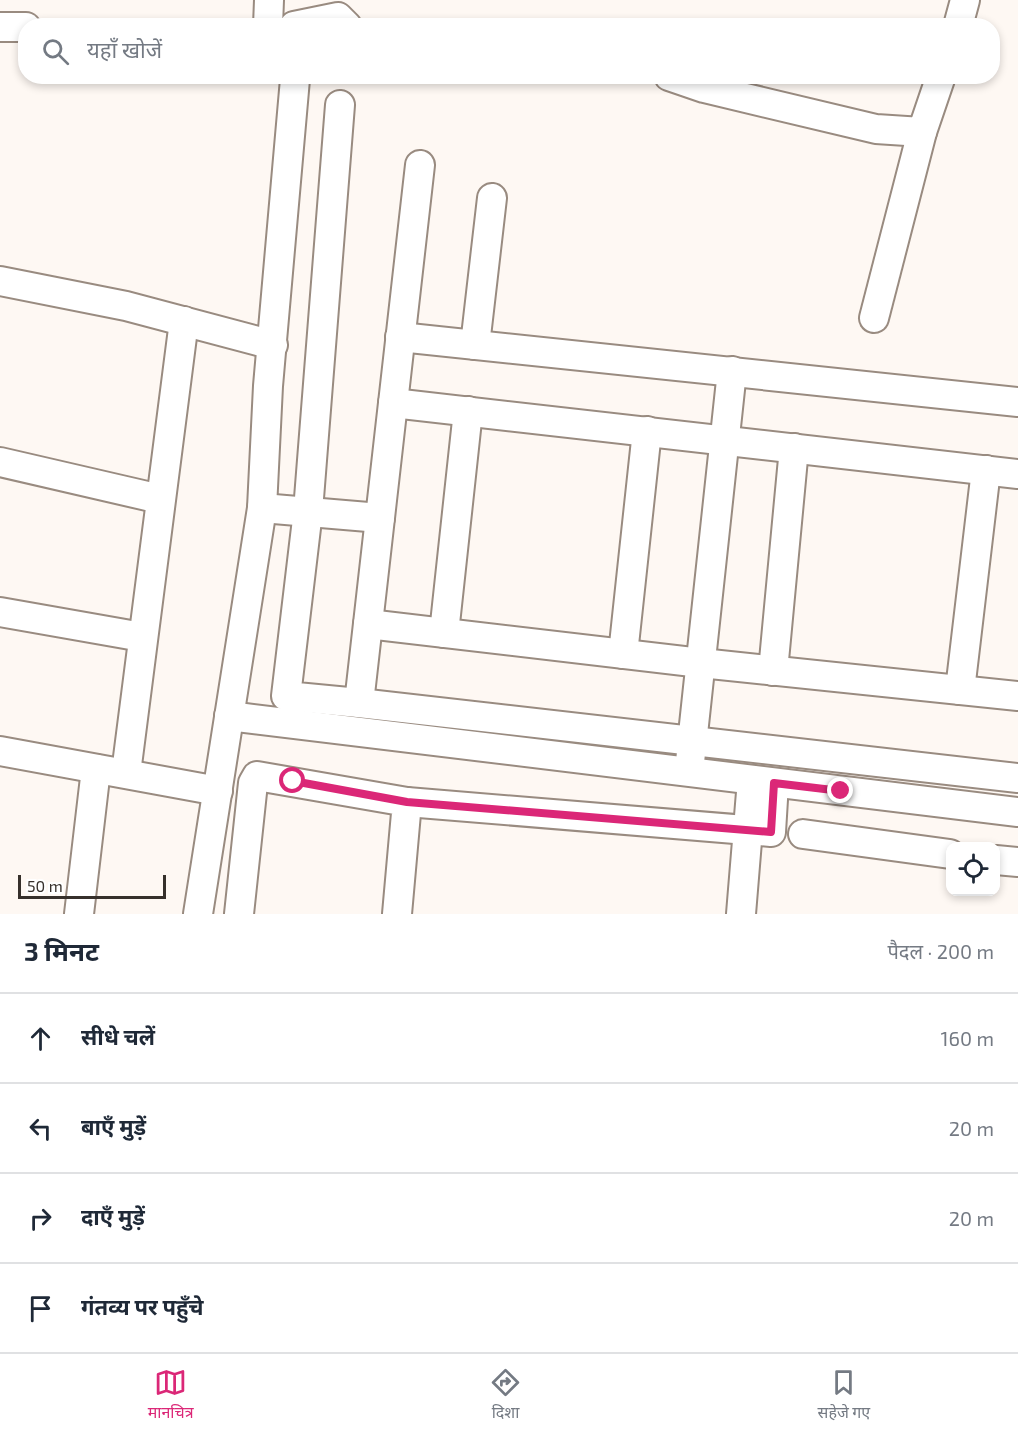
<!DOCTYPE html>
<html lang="hi">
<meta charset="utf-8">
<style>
body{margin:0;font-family:"Exo 2","Noto Sans Devanagari",sans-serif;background:#f2f2f3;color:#1f2937}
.controls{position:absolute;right:18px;bottom:18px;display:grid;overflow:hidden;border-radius:12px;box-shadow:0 3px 9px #0003}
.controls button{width:54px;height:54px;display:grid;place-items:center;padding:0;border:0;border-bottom:2px solid #e0e1e3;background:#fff;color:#1f2937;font:30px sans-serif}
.scale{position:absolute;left:18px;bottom:15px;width:148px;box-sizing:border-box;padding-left:6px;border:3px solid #36302b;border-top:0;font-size:16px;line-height:21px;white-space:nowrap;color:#36302b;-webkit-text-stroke:4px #fff;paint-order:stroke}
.stop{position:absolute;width:18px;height:18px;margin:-14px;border:4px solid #db2777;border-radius:50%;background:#fff}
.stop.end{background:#db2777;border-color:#fff;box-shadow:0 2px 6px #0008}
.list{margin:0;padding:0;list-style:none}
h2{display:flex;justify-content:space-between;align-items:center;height:78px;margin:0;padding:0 24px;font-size:26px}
h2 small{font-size:20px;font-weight:400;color:#747a83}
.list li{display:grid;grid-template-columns:39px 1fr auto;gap:18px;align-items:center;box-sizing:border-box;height:90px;padding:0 24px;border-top:2px solid #e0e1e3}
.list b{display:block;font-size:22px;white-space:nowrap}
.list em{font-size:20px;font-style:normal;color:#747a83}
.icon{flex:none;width:33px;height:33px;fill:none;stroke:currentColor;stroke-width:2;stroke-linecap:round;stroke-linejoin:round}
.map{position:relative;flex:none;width:1018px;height:914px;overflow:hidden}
.search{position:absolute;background:#fff;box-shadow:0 3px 9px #0003;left:18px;right:18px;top:18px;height:66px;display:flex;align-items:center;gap:15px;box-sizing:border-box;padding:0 21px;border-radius:24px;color:#747a83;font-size:22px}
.sheet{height:438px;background:#fff}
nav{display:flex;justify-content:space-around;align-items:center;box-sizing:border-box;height:84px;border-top:2px solid #e0e1e3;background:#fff;font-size:16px;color:#747a83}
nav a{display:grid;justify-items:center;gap:3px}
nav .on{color:#db2777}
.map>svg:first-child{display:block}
</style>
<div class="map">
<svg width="1018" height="914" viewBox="0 0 1018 914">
<rect width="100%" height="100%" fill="#fef8f3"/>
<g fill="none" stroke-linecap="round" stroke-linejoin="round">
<!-- minor casing -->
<g stroke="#998b80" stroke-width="32">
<g id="minor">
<polyline points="268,26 269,0"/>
<polyline points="294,26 338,17 347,26"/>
<polyline points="958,26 965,0"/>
<polyline points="0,27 26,27"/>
<polyline points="669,76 704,88 876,129 922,132 941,76"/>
<polyline points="340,105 308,511 286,696 359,703 420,165"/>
<polyline points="0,281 126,306 273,345"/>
<polyline points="874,318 922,132"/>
<polyline points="400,337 1018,402"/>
<polyline points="475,345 492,198"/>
<polyline points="393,403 1018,474"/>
<polyline points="0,462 160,499"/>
<polyline points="262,508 380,518"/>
<polyline points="0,612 142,637"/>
<polyline points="368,624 701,663 1018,696"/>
<polyline points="444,633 468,411"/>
<polyline points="623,654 647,431"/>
<polyline points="773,671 794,448"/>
<polyline points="960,690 986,470"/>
<polyline points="359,703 1018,778"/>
<polyline points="229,716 1018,812"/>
<polyline points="0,751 218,791"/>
<polyline points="690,762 732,371"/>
<polyline points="126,773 184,321"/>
<polyline points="407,802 771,832 774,783"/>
<polyline points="803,834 950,854"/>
<polyline points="996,860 1018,862"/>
<polyline points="79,914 96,769"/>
<polyline points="198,914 262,508 268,386 295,79"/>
<polyline points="239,914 253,783 257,776 407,802 397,914"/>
<polyline points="741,914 752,780"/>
</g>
</g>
<!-- minor -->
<use href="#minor" stroke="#fff" stroke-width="28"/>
</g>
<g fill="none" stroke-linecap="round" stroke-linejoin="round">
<!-- route -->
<polyline stroke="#db2777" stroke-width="8" points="293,781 407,802 771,832 774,783 841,791"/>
</g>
</svg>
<div class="controls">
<button><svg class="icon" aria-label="locate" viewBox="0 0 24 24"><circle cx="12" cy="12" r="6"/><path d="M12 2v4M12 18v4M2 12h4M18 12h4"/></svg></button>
</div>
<div class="scale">50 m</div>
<div class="stop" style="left:293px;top:781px"></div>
<div class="stop end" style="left:841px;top:791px"></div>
<div class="search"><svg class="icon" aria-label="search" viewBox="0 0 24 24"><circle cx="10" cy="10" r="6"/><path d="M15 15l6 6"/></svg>यहाँ खोजें</div>
</div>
<section class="sheet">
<h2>3 मिनट<small>पैदल · 200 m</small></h2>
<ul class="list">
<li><svg class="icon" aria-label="ahead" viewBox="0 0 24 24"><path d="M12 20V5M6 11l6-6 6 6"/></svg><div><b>सीधे चलें</b></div><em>160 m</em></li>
<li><svg class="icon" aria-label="left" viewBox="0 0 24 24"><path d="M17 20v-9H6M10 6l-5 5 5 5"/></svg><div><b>बाएँ मुड़ें</b></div><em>20 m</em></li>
<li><svg class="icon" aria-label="right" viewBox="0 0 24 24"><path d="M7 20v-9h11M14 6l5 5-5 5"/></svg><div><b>दाएँ मुड़ें</b></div><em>20 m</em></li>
<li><svg class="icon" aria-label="arrive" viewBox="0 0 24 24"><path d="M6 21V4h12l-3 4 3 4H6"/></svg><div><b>गंतव्य पर पहुँचे</b></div></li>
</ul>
</section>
<nav>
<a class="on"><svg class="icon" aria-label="map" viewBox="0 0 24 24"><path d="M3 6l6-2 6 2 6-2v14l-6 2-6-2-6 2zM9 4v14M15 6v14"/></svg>मानचित्र</a>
<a><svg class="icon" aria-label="directions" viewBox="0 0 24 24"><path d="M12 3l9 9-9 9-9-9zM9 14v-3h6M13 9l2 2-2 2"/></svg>दिशा</a>
<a><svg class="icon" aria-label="saved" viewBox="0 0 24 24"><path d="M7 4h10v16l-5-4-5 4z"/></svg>सहेजे गए</a>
</nav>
